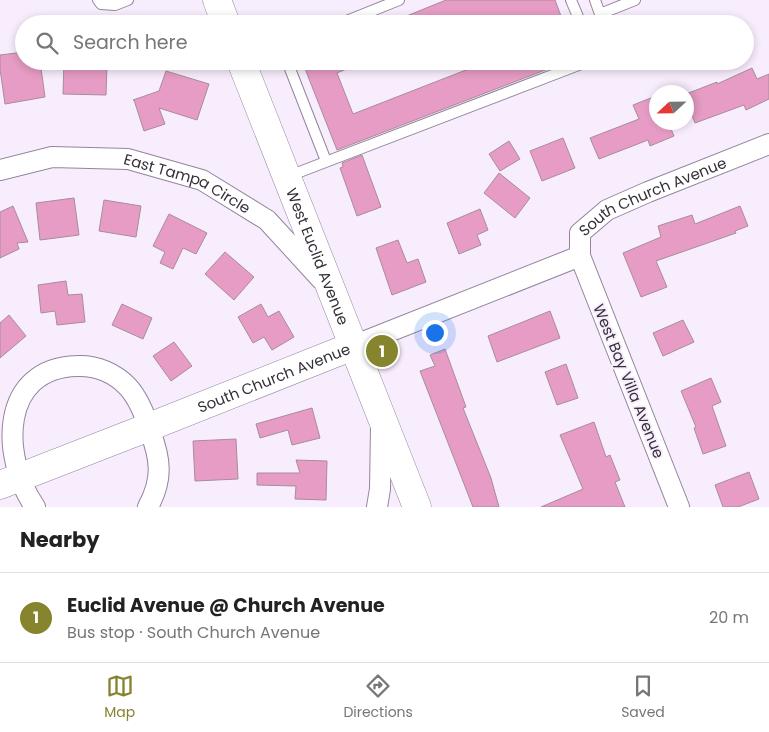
<!DOCTYPE html>
<meta charset="utf-8">
<style>
body{margin:0;font-family:Poppins,sans-serif;background:#f6f6f6;color:#222}
.compass{position:absolute;left:649px;top:85px;width:45px;height:45px;border-radius:50%;background:#fff;box-shadow:0 2px 8px #0003;rotate:248deg}
.you{position:absolute;left:434px;top:332px;width:18px;height:18px;margin:-12px;border:4px solid #fff;border-radius:50%;background:#1a73e8;box-shadow:0 0 0 8px #1a73e833}
.badge{display:grid;place-items:center;width:32px;height:32px;border-radius:50%;background:#86842d;color:#fff;font-size:16px;font-weight:700}
.pin{position:absolute;translate:-50% -50%;border:2px solid #fff;box-shadow:0 1px 5px #0006}
.list{margin:0;padding:0;list-style:none}
h2{display:flex;justify-content:space-between;align-items:center;height:65px;margin:0;padding:0 20px;font-size:21px}
h2 small{font-size:16px;font-weight:400;color:#767676}
.list li{display:grid;grid-template-columns:32px 1fr auto;gap:15px;align-items:center;box-sizing:border-box;height:90px;padding:0 20px;border-top:1px solid #e0e0e0}
.list b{display:block;font-size:19px;white-space:nowrap}
.list p{margin:0;font-size:16px;white-space:nowrap;color:#767676}
.list em{font-size:16px;font-style:normal;color:#767676}
.icon{flex:none;width:28px;height:28px;fill:none;stroke:currentColor;stroke-width:2;stroke-linecap:round;stroke-linejoin:round}
.map{position:relative;flex:none;width:769px;height:507px;overflow:hidden}
.search{position:absolute;background:#fff;box-shadow:0 2px 8px #0003;left:15px;right:15px;top:15px;height:55px;display:flex;align-items:center;gap:12px;box-sizing:border-box;padding:0 18px;border-radius:28px;color:#767676;font-size:19px}
.sheet{height:155px;background:#fff}
nav{display:flex;justify-content:space-around;align-items:center;box-sizing:border-box;height:70px;border-top:1px solid #e0e0e0;background:#fff;font-size:14px;color:#767676}
nav a{display:grid;justify-items:center;gap:2px}
nav .on{color:#86842d}
.map>svg:first-child{display:block}
</style>
<div class="map">
<svg width="769" height="507" viewBox="0 0 769 507">
<rect width="100%" height="100%" fill="#f8edfd"/>
<!-- building -->
<g fill="#e69cc4" stroke="#a88c9a">
<polygon points="446,0 555,0 564,24 481,24 479,18 463,24 387,24"/>
<polygon points="24,52 24,61 26,61 26,63 40,61 45,97 5,104 0,69 0,55"/>
<polygon points="64,61 78,61 78,65 107,65 106,95 63,94"/>
<polygon points="302,61 365,61 337,73 353,114 489,61 566,62 337,150"/>
<polygon points="752,68 757,79 769,74 769,99 746,110 744,105 695,123 686,100 686,94 717,82 717,84"/>
<polygon points="166,71 209,84 197,120 159,108 165,124 144,131 134,100 133,100 159,91"/>
<polygon points="656,96 656,122 668,122 674,136 650,146 648,140 599,159 590,138 639,119 633,105"/>
<polygon points="563,138 575,168 542,181 530,151"/>
<polygon points="509,141 520,159 500,171 489,154"/>
<polygon points="362,155 381,207 357,216 340,168 343,167 342,163"/>
<polygon points="499,173 530,198 515,218 484,193"/>
<polygon points="74,198 79,235 40,240 36,203"/>
<polygon points="104,200 141,206 136,237 99,231"/>
<polygon points="13,206 28,242 17,243 19,249 0,258 0,212"/>
<polygon points="740,206 748,226 735,231 736,233 656,261 667,287 641,297 623,253 661,237 658,226 692,215 695,224"/>
<polygon points="480,209 488,230 477,235 481,245 459,254 447,223"/>
<polygon points="169,214 207,233 196,254 183,248 173,269 160,263 165,252 153,246"/>
<polygon points="398,240 407,263 418,259 426,282 392,295 376,248"/>
<polygon points="225,252 254,277 234,300 205,274"/>
<polygon points="66,281 68,295 82,294 85,322 57,325 55,311 41,313 38,285"/>
<polygon points="122,304 152,318 143,339 112,325"/>
<polygon points="261,304 268,317 279,311 294,337 272,350 264,337 253,343 238,317"/>
<polygon points="550,311 560,338 497,362 488,336"/>
<polygon points="9,315 26,336 0,358 0,323"/>
<polygon points="683,320 694,342 663,356 653,333"/>
<polygon points="174,342 192,366 171,381 153,356"/>
<polygon points="445,349 466,407 463,408 491,478 499,507 473,507 420,371 435,366 430,355"/>
<polygon points="566,364 578,398 557,405 545,372"/>
<polygon points="711,378 721,402 712,406 726,446 703,454 694,428 696,427 681,391"/>
<polygon points="312,408 320,438 292,445 288,430 260,438 256,424"/>
<polygon points="594,422 606,457 610,455 620,480 615,482 625,507 541,507 583,489 560,435"/>
<polygon points="236,439 238,479 195,481 193,441"/>
<polygon points="296,460 327,461 326,500 295,499 296,486 257,485 257,473 300,473"/>
<polygon points="749,472 759,499 738,507 723,507 715,485"/>
</g>
<g fill="none" stroke-linecap="round" stroke-linejoin="round">
<!-- lane casing -->
<g stroke="#94849c" stroke-width="12">
<g id="lane">
<polyline points="98,0 101,4 115,5 128,0"/>
<polyline points="571,0 581,24"/>
<polyline points="595,0 600,14 635,0"/>
<polyline points="339,24 399,0"/>
<polyline points="287,61 326,161"/>
<polyline points="289,176 589,61"/>
</g>
</g>
<!-- street casing -->
<g stroke="#94849c" stroke-width="22">
<g id="street">
<path id="s1" d="M 0,170 L 52,157 L 128,159 L 202,180 L 267,220 L 321,279"/>
<polyline points="353,346 580,256"/>
<path d="M 35,507 C 0,456 0,368 77,366 C 96,365 115,373 128,387 C 139,399 145,415 150,431 C 161,460 163,479 148,507"/>
<polyline points="377,507 380,489 381,427"/>
<path id="s2" d="M 679,507 L 580,256 L 580,233 L 607,210 L 648,192 L 769,144"/>
</g>
</g>
<!-- secondary casing -->
<g stroke="#94849c" stroke-width="29">
<g id="secondary">
<polyline points="217,0 226,24"/>
<path id="s3" d="M 241,61 L 417,507"/>
<path id="s4" d="M 0,485 L 149,427 L 353,346"/>
</g>
</g>
<!-- lane -->
<use href="#lane" stroke="#fff" stroke-width="10"/>
<!-- street -->
<use href="#street" stroke="#fff" stroke-width="20"/>
<!-- secondary -->
<use href="#secondary" stroke="#fff" stroke-width="28"/>
</g>
<g text-anchor="middle" dominant-baseline="central" stroke-width="4" stroke-linejoin="round" paint-order="stroke">
<!-- street labels -->
<g font-size="15" fill="#362f39" stroke="#f8edfd">
<text stroke="none"><textPath href="#s1" startOffset="194">East Tampa Circle</textPath></text>
<text stroke="none"><textPath href="#s2" startOffset="375">South Church Avenue</textPath></text>
<text stroke="none"><textPath href="#s3" startOffset="210">West Euclid Avenue</textPath></text>
<text stroke="none"><textPath href="#s4" startOffset="294">South Church Avenue</textPath></text>
<text transform="translate(629 381) rotate(68)">West Bay Villa Avenue</text>
</g>
</g>
</svg>
<svg class="compass" viewBox="-18 -18 36 36"><path d="M0-13l5 13h-10z" fill="#e53935"/><path d="M0 13l5-13h-10z" fill="#767676"/></svg>
<div class="you"></div>
<div class="pin badge" style="left:382px;top:351px">1</div>
<div class="search"><svg class="icon" aria-label="search" viewBox="0 0 24 24"><circle cx="10" cy="10" r="6"/><path d="M15 15l6 6"/></svg>Search here</div>
</div>
<section class="sheet">
<h2>Nearby<small></small></h2>
<ul class="list">
<li><span class="badge">1</span><div><b>Euclid Avenue @ Church Avenue</b><p>Bus stop · South Church Avenue</p></div><em>20 m</em></li>
</ul>
</section>
<nav>
<a class="on"><svg class="icon" aria-label="map" viewBox="0 0 24 24"><path d="M3 6l6-2 6 2 6-2v14l-6 2-6-2-6 2zM9 4v14M15 6v14"/></svg>Map</a>
<a><svg class="icon" aria-label="directions" viewBox="0 0 24 24"><path d="M12 3l9 9-9 9-9-9zM9 14v-3h6M13 9l2 2-2 2"/></svg>Directions</a>
<a><svg class="icon" aria-label="saved" viewBox="0 0 24 24"><path d="M7 4h10v16l-5-4-5 4z"/></svg>Saved</a>
</nav>
